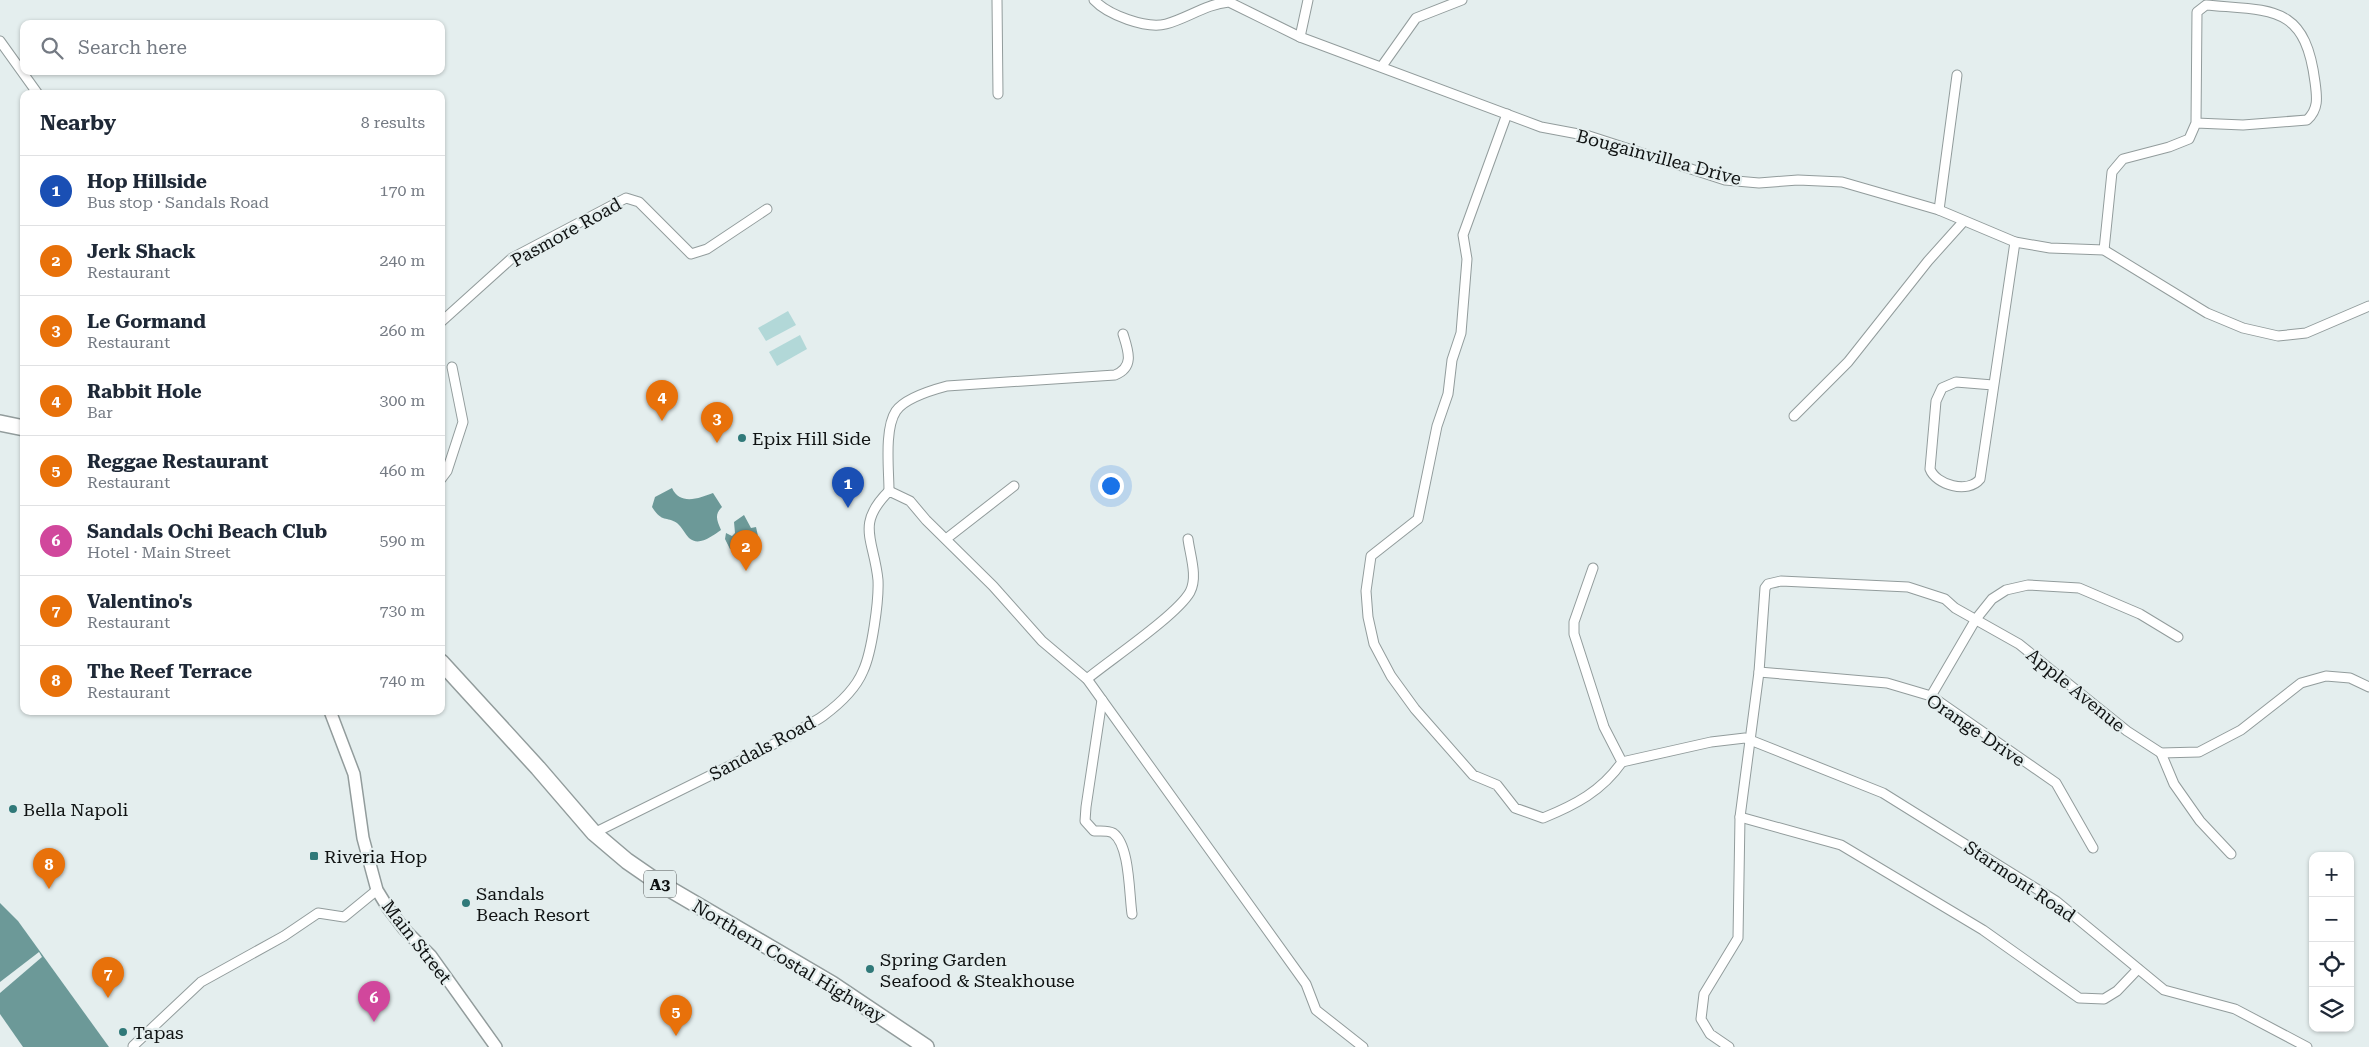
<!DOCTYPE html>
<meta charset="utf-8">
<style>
body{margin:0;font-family:"Roboto Serif",serif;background:#f6f6f7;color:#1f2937}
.controls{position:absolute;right:15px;bottom:15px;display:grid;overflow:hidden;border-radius:10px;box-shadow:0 1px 4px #0004}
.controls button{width:45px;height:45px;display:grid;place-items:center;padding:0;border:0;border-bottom:1px solid #e0e1e3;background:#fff;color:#1f2937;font:25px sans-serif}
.you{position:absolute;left:1110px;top:485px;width:18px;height:18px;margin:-12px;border:4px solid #fff;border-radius:50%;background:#1a73e8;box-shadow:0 0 0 8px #1a73e833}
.badge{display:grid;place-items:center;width:32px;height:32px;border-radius:50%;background:#ea580c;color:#fff;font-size:16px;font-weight:700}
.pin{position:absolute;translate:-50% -41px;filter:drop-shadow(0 1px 2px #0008)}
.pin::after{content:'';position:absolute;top:26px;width:18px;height:15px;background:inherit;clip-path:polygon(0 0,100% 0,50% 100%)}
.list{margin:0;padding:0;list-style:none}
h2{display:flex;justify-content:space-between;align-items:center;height:65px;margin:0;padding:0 20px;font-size:21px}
h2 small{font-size:16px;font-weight:400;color:#747a83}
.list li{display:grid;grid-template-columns:32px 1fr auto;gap:15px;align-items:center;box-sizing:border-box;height:70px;padding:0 20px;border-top:1px solid #e0e1e3}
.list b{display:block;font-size:19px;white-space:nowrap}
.list p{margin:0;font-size:16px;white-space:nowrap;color:#747a83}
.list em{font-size:16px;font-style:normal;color:#747a83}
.icon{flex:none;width:28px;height:28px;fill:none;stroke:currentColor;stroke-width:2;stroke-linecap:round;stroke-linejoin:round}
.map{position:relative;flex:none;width:2369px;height:1047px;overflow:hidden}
.search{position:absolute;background:#fff;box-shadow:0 1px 4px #0004;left:20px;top:20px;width:425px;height:55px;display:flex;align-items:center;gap:12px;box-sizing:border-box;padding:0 18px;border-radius:10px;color:#747a83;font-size:19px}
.panel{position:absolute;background:#fff;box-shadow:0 1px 4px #0004;left:20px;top:90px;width:425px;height:625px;border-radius:10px}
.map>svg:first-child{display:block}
</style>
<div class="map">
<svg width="2369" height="1047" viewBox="0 0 2369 1047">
<rect width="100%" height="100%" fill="#e4eeee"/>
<!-- green -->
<g fill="#b2d8d8">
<polygon points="788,311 796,325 766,341 758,328"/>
<polygon points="800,335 807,349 777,366 769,352"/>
</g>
<!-- water -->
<g fill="#6c9998">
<path d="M 672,488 C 680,506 700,498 713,493 L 722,507 C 714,515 717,520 721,530 C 712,536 699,547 689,538 C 685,534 682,527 677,523 C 666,516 662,523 652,507 L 655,497 Z"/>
<polygon points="744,515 751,528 756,527 758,536 755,540 744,540 740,545 740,549 730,549 725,539 726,533 732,536 735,533 734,522"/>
<polygon points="0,903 18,921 109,1047 0,1047"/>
</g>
<!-- pier -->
<g fill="#e4eeee">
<polygon points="39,952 42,957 0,993 0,982"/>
<polygon points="0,1014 23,1047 0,1047"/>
</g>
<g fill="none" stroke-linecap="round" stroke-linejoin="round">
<!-- minor casing -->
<g stroke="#929c9c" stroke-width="11">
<g id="minor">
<polyline points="997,0 998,94"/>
<path d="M 1094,0 C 1108,15 1146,29 1166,24 C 1188,18 1206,4 1229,2 L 1300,37 L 1541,127 L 1589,136 L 1725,180 L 1759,183 L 1798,180 L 1842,182 L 1939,210 L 2015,242 L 2050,248 L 2104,250 L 2207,313 L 2243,328 L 2278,336 L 2306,333 L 2369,306"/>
<polyline points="1300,37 1308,0"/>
<polyline points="0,41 38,94"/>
<polyline points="1382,66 1416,18 1462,0"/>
<path d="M 1507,114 L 1463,235 L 1467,259 L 1461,333 L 1452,360 L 1448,394 L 1437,426 L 1418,519 L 1371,556 L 1366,591 L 1368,617 L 1374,644 L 1391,676 L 1415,709 L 1473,775 L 1497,785 L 1515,808 L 1543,818 C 1575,805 1602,791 1622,762 L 1604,727 L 1574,634 L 1574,622 L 1593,568"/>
<polyline points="1939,210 1957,75"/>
<path d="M 2104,250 L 2112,172 L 2123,159 L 2169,147 L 2189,139 L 2196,123 L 2243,125 L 2307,120 C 2319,109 2317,97 2315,82 C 2305,4 2272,11 2206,5 L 2197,12 L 2196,123"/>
<polyline points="441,322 512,258 626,198 639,202 691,254 707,249 767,209"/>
<path d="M 1993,385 L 1956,382 L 1942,388 L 1936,401 L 1930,469 C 1936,485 1968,494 1980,479 L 2015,242"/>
<polyline points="1794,416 1848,362 1928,261 1963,222"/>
<polyline points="441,479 447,471 463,422 452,367"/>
<path d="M 889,491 C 889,470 884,429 896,411 C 905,398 932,390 947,386 L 1115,375 C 1135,367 1128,350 1123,334"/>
<polyline points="946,539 1014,486"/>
<polyline points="1759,672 1887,683 1931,696 2056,783 2093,848"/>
<path d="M 1087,679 C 1110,660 1177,615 1190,592 C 1198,577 1190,555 1188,539"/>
<polyline points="1931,696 1976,619 1992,599 2006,590 2028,585 2079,588 2140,614 2178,637"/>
<path d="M 1102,700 L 1086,807 L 1085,821 L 1094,831 C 1100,831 1108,830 1113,833 C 1130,845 1129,894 1132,914"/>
<polyline points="2161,753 2174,784 2200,821 2231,854"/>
<polyline points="1622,762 1711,742 1745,738 1883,793 2056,901 2164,990 2235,1009 2307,1047"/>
<polyline points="1740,817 1841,845 1983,930 2079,998 2104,999 2117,991 2138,969"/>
<path d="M 594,833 L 790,736 C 800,728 812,724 823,716 C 838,705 856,688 863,671 C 872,652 879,600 878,580 C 874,539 855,525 889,491 L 910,501 L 926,520 L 993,586 L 1042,641 L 1087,679 L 1306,984 L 1316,1010 L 1363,1047"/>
<polyline points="133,1046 201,982 284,936 318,913 344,917 377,890"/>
<polyline points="1729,1047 1710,1034 1701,1019 1704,994 1738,938 1740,817 1759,672 1765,588 1768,584 1781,581 1908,587 1945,599 1955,608 2019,644 2127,731 2161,753 2199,752 2241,730 2301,683 2326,676 2350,678 2369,687"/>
</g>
</g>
<!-- tertiary casing -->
<g stroke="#929c9c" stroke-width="14">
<polyline id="tertiary" points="330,711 354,774 363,838 377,890 388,908 404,929 431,956 496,1047"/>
</g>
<!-- primary casing -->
<g stroke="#929c9c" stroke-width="18">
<g id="primary">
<polyline points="0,423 24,428"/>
<polyline points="441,662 538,768 594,833 627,861 656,881 832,984 926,1047"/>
</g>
</g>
<!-- minor -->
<use href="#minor" stroke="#fff" stroke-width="9"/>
<!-- tertiary -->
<use href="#tertiary" stroke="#fff" stroke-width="11"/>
<!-- primary -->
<use href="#primary" stroke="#fff" stroke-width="15"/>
</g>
<!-- markers -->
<g fill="#307979" stroke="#e4eeee" stroke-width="2">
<circle cx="742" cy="438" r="5"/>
<circle cx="13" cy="809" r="5"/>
<rect x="309" y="851" width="10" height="10" rx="2.5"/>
<circle cx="466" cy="903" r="5"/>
<circle cx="870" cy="969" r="5"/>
<circle cx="123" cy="1032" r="5"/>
</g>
<g text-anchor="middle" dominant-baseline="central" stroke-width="4.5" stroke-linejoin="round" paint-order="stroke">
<!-- shield labels -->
<rect fill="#e4eeee" stroke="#505555" stroke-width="1" x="644" y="870.5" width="32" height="27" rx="4"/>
<g font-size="16" font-weight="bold" fill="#101313">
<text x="660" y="884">A3</text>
</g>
<!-- street labels -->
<g font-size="18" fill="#101313" stroke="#e4eeee">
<text transform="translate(1659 157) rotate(15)">Bougainvillea Drive</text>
<text transform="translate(566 232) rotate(-29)">Pasmore Road</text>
<text transform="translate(2076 690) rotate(39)">Apple Avenue</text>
<text transform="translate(1976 730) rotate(34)">Orange Drive</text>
<text transform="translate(762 748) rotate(-28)">Sandals Road</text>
<text transform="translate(2020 881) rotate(34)">Starmont Road</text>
<text transform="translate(417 942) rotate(52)">Main Street</text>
<text transform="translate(789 961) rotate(31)">Northern Costal Highway</text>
</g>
<!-- poi labels -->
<g font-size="18" fill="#101313" stroke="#e4eeee" text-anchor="start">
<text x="752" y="438">Epix Hill Side</text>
<text x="23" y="809">Bella Napoli</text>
<text x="324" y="856">Riveria Hop</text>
<text x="476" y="893">Sandals<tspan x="476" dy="21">Beach Resort</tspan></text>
<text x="880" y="959">Spring Garden<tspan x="880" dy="21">Seafood &amp; Steakhouse</tspan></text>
<text x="133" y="1032">Tapas</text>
</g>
</g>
</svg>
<div class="controls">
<button>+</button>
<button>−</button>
<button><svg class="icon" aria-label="locate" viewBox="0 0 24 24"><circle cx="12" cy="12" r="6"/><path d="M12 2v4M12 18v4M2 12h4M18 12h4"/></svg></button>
<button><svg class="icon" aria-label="layers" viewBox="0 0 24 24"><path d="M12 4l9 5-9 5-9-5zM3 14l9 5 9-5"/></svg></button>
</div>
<div class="you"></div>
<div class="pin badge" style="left:848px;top:508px;background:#1a4fb4">1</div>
<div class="pin badge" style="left:746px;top:571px;background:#e8710a">2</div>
<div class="pin badge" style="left:717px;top:443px;background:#e8710a">3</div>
<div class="pin badge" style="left:662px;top:421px;background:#e8710a">4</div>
<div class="pin badge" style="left:676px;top:1036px;background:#e8710a">5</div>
<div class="pin badge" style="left:374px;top:1022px;background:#d1479c">6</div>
<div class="pin badge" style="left:108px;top:998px;background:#e8710a">7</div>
<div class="pin badge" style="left:49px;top:889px;background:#e8710a">8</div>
<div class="search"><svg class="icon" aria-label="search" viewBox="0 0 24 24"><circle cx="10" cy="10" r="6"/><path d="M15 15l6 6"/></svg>Search here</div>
<section class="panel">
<h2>Nearby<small>8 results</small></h2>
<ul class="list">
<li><span class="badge" style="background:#1a4fb4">1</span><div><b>Hop Hillside</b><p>Bus stop · Sandals Road</p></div><em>170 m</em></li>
<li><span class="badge" style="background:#e8710a">2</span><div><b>Jerk Shack</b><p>Restaurant</p></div><em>240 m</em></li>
<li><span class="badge" style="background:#e8710a">3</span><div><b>Le Gormand</b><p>Restaurant</p></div><em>260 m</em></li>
<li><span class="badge" style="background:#e8710a">4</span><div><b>Rabbit Hole</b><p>Bar</p></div><em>300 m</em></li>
<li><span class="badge" style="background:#e8710a">5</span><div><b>Reggae Restaurant</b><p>Restaurant</p></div><em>460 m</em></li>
<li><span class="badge" style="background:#d1479c">6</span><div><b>Sandals Ochi Beach Club</b><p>Hotel · Main Street</p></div><em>590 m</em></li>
<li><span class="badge" style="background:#e8710a">7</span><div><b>Valentino's</b><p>Restaurant</p></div><em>730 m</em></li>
<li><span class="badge" style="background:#e8710a">8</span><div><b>The Reef Terrace</b><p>Restaurant</p></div><em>740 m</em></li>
</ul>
</section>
</div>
